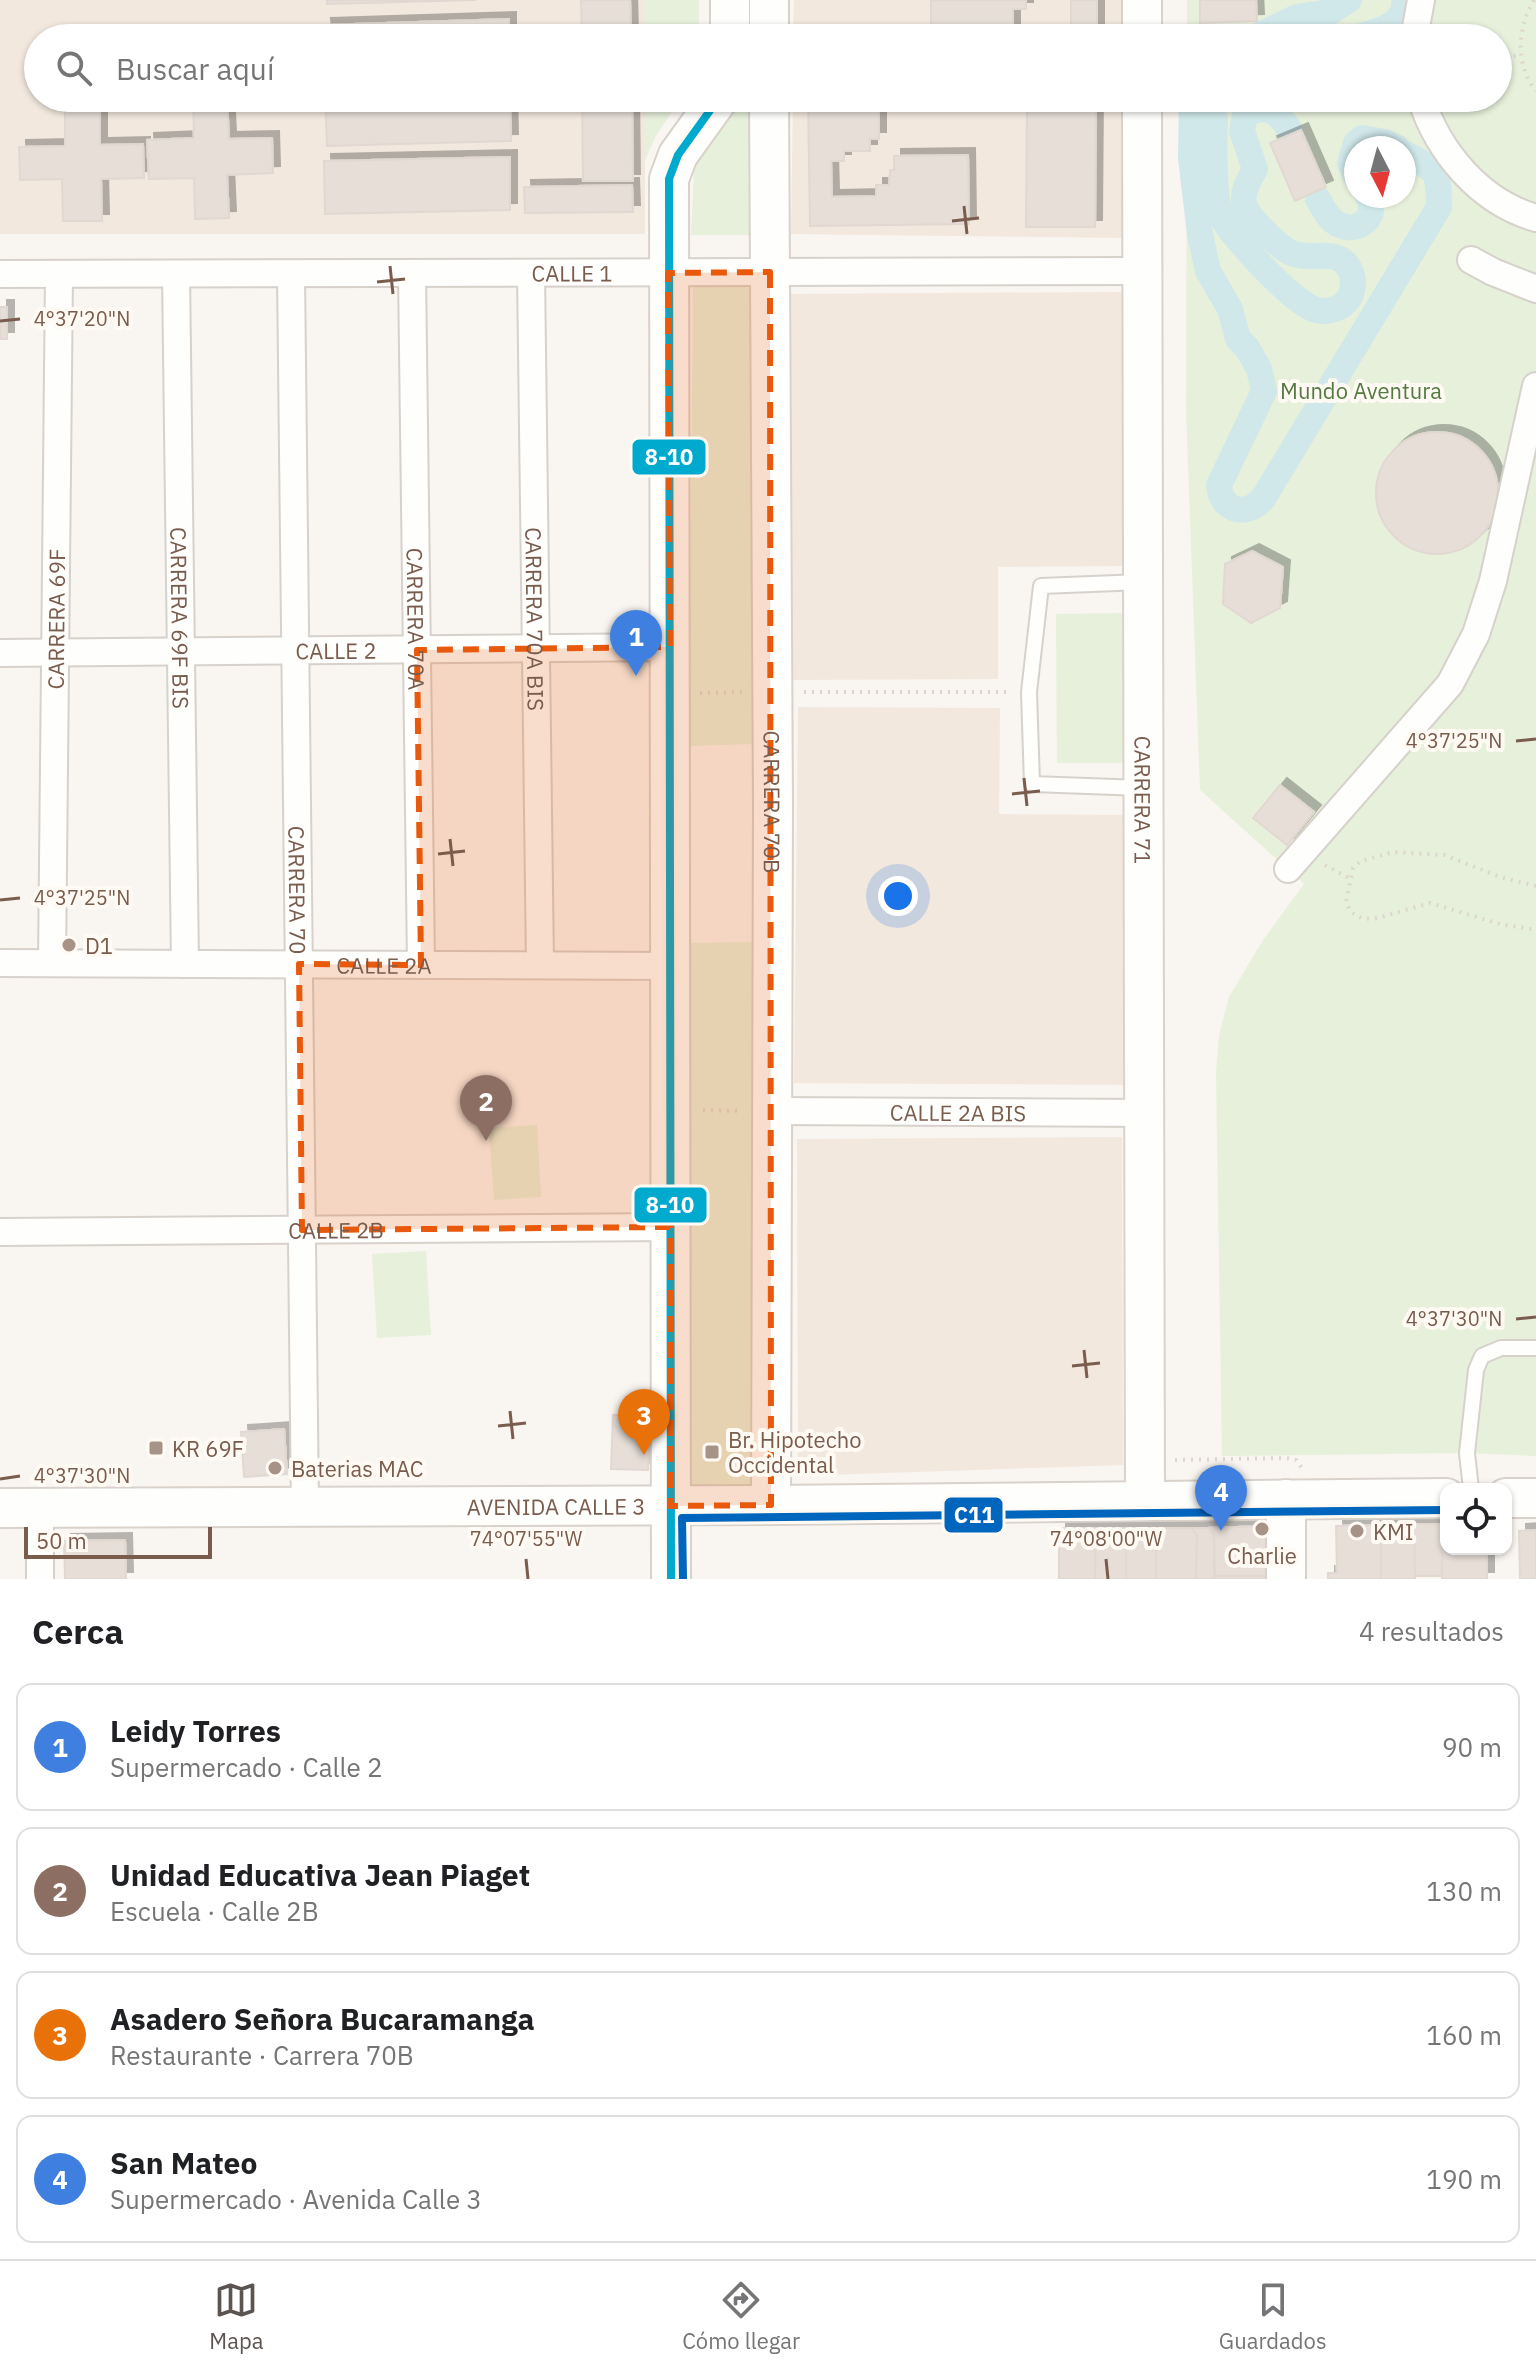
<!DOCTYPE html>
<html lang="es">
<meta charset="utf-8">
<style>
body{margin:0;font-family:"IBM Plex Sans",sans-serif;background:#f2f2f2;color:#202124}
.controls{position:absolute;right:24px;bottom:24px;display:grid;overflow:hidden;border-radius:16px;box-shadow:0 2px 6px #0004}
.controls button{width:72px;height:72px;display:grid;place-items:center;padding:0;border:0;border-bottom:2px solid #e0e0e0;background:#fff;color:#202124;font:40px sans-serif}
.compass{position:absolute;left:1344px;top:136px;width:72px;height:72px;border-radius:50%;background:#fff;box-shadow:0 2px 6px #0004;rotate:174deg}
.scale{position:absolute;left:24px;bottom:20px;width:188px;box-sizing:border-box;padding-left:8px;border:4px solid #7a5c4d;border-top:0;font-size:22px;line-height:28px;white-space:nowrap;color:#7a5c4d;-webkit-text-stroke:6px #fffaf3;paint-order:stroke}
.you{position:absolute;left:898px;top:896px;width:28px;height:28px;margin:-20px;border:6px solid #fff;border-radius:50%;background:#1a73e8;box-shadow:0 0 0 12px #1a73e833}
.badge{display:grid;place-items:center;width:52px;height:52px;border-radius:50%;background:#5c5450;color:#fff;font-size:26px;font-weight:700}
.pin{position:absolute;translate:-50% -66px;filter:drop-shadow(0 2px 4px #0008)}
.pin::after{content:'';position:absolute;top:42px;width:28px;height:24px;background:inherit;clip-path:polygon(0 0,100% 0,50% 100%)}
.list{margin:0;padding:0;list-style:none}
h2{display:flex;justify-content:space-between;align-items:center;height:104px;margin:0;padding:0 32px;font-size:34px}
h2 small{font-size:26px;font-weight:400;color:#757577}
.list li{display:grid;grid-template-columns:52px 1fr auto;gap:24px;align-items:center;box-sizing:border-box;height:128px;margin:0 16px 16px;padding:0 16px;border:2px solid #e0e0e0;border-radius:16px}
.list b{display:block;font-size:30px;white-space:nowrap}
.list p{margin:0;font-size:26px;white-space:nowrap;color:#757577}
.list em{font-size:26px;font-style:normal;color:#757577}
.icon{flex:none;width:44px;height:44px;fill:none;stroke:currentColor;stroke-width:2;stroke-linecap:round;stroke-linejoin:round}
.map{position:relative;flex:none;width:1536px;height:1579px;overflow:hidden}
.search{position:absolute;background:#fff;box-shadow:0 2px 6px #0004;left:24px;right:24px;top:24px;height:88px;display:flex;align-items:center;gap:20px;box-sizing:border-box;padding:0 28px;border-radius:44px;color:#757577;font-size:30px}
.sheet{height:680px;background:#fff}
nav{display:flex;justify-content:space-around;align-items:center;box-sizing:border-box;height:112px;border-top:2px solid #e0e0e0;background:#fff;font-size:22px;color:#757577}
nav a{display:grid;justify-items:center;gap:4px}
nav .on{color:#5c5450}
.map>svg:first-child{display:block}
</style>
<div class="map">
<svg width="1536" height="1579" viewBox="0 0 1536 1579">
<defs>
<filter id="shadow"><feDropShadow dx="7" dy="-7" stdDeviation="0" flood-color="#0004"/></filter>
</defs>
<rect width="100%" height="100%" fill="#f9f5f0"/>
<!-- residential -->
<g fill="#f2e8de">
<polygon points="0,0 645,0 645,38 38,38 38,98 645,98 645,234 0,234"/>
<polygon points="794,0 1131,0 1131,38 793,38"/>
<polygon points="793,98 1130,98 1129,238 791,234"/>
<polygon points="1122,292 1123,566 998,567 998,679 789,680 787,294"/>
<polygon points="798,707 1000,708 999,814 1130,815 1128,1085 794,1083"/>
<polygon points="1122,1137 1123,1465 798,1476 797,1139"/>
</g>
<!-- green -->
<g fill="#e7f0db" fill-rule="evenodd">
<rect x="645" y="0" width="54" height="38"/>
<path d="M 1187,0 L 1536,0 L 1536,1456 L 1467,1453 L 1222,1456 L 1216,1072 L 1219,1035 L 1229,997 L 1263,940 L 1304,884 L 1200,790 L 1186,409 L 1187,98 L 1498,98 L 1498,38 L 1187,38 ZM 1356,148 L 1404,148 L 1404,196 L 1356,196 Z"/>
<polygon points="645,98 681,98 656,136 645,160"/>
<polygon points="728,98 756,98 756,235 691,235 695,150"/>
<polygon points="751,279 753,744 689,746 693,284"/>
<polygon points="1128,613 1129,763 1057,763 1056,614"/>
<polygon points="752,942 755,1487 688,1488 685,943"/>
<polygon points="537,1125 541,1197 494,1200 489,1128"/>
<polygon points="426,1251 431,1335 377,1338 372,1254"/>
</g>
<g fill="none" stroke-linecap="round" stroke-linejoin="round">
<!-- canal -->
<g stroke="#d0e8ea" stroke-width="26">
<polyline points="1253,38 1297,17 1330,12 1349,0"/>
<path d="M 1356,38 C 1375,31 1407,26 1404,0"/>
<path d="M 1192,98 L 1191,158 L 1200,234 L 1208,271 L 1230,309 L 1238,339 L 1248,349 L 1259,369 L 1264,391 L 1219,485 C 1221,512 1248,518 1264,497 L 1439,207 C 1438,169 1439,172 1404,153"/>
<path d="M 1213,98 L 1210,108 L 1215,119 C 1214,138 1214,195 1219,211 C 1227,233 1294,304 1316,310 C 1328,313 1342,309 1349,298 C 1353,292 1354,282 1352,275 C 1342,245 1316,261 1294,254 C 1282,251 1245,215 1244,204 C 1242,191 1249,180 1255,169 L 1242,131 L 1245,115 C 1266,102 1279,112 1290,131"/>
<polyline points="1356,177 1350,163 1356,143 1362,138 1385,142 1397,148"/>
<path d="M 1318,199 C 1322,206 1326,215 1333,221 C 1352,237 1381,220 1368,196"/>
</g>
</g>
<!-- building -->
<g fill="#e6ded7" stroke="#e2d8d2" stroke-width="2" filter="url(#shadow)">
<polygon points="327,0 476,0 327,4"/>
<polygon points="581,0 630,0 631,38 582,38"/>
<polygon points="931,0 1026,0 1026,9 1013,9 1013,38 931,38"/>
<rect x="1071" y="0" width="26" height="38"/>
<polygon points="1200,0 1256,0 1257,21 1200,23"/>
<polygon points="509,19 509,38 325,38 324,25"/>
<polygon points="193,98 227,98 229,139 272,138 273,173 227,175 229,218 195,219 194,178 149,179 147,140 194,138"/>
<polygon points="325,98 510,98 511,141 327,146"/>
<polygon points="582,98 632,98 633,181 583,181"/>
<polygon points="808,98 874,98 874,102 879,102 879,139 870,139 870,151 844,151 844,161 831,161 832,197 876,196 876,185 889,185 890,170 894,170 894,156 968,155 969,224 810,226"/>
<polygon points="1027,98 1096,98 1095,227 1026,227"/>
<polygon points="100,99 100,145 143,144 144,178 101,179 102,221 63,221 62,179 20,180 19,147 65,146 65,100"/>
<polygon points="1301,130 1326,187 1295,201 1270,143"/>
<polygon points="510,157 510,210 325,214 324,161"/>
<polygon points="632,185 633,212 525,213 524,187"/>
<rect x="0" y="307" width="7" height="32"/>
<circle cx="1437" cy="493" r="61"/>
<polygon points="1252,551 1283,567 1280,608 1251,623 1223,604 1225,564"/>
<polygon points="1280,785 1314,812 1287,845 1253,818"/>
<polygon points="613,1415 650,1415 648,1470 611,1469"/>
<polygon points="284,1429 287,1474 244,1477 241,1432"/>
<polygon points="1414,1524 1442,1524 1442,1576 1415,1576"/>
<polygon points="1414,1524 1415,1579 1381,1579 1381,1525"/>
<polygon points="1442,1524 1446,1524 1446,1549 1487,1549 1487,1579 1442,1579"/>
<polygon points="1381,1525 1381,1579 1328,1579 1328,1573 1337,1573 1336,1526"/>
<polygon points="1267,1526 1278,1534 1275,1576 1215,1576 1214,1535 1209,1528"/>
<polygon points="1059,1528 1096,1528 1095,1579 1059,1579"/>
<polygon points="1096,1528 1126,1528 1126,1579 1095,1579"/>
<rect x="1126" y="1528" width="30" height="51"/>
<polygon points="1156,1528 1191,1528 1197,1535 1196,1579 1156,1579"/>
<polygon points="1191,1528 1209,1528 1214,1535 1214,1579 1196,1579 1197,1535"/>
<polygon points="1536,1530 1536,1579 1520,1579 1519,1531"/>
<polygon points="125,1540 126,1579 65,1579 64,1541"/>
<polygon points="1215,1576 1275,1576 1275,1579 1214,1579"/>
</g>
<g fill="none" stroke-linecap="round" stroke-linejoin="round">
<!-- lane casing -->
<g stroke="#d7d1cb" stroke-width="18">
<g id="lane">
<polyline points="1142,582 1041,586 1029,692 1032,784 1143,788"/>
<polyline points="1471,1489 1467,1453 1476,1370 1482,1356 1501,1348 1536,1348"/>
</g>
</g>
<!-- street casing -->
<g stroke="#d7d1cb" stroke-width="30">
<g id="street">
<polyline points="1414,38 1421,0"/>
<path d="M 1421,98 C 1438,152 1480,202 1536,218"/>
<polyline points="1471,260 1493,272 1536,289"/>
<path id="s1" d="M 412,273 L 421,965"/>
<path id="s2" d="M 531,273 L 540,965"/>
<path id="s3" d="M 0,274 L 1143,271"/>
<path id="s4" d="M 176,274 L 185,964"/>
<path id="s5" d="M 291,274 L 305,1507"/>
<path id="s6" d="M 0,653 L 670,647"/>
<polyline points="1288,869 1450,684 1476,634 1493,581 1536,386"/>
<path id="s7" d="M 0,963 L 670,966"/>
<path id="s8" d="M 52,963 L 59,274"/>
<path id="s9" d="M 772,1111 L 1144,1113"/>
<path id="s10" d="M 0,1232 L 670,1227"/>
<polyline points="40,1508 40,1579"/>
</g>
</g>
<!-- secondary casing -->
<g stroke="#d9d2cb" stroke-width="42">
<g id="secondary">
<polyline points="730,0 730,38"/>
<polyline points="769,0 769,38"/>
<polyline points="1142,0 1142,38"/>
<path id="s11" d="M 769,98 L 773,805 L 771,1505"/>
<path id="s12" d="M 1142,98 L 1145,1501"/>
<polyline points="1506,1498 1536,1498"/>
<polyline points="1286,1499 1286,1579"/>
<path id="s13" d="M 0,1508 L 771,1505 L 1446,1498"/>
<polyline points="671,1579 669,179 678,155 719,98"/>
</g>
</g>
<!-- path -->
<g stroke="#dcd5d0" stroke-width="4" stroke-dasharray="2 6" stroke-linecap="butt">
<path d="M 1534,0 C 1517,28 1515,65 1536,91"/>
<polyline points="1498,58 1521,55"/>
<polyline points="804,692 1011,692"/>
<polyline points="700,693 743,692"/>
<polyline points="1325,865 1349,878"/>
<polyline points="1536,886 1500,877 1445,855 1393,852 1361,861 1353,868 1346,902 1351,912 1363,919 1378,918 1430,903 1500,924 1536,930"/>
<polyline points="703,1110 742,1111"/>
<polyline points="1175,1460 1286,1458 1296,1460 1302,1468"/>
</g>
<!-- lane -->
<use href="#lane" stroke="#fefefd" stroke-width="14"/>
<!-- street -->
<use href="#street" stroke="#fefefd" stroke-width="26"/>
<!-- secondary -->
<use href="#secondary" stroke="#fefefd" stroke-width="38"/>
<!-- bus-1 casing -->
<g stroke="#fffaf3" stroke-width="14">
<polyline id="bus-1" points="671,1579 669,179 678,155 719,98"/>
</g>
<!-- bus-2 casing -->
<g stroke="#fffaf3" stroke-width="14">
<polyline id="bus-2" points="683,1579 682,1518 1446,1510"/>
</g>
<!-- bus-1 -->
<use href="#bus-1" stroke="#00a9ce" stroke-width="8"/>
<!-- bus-2 -->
<use href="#bus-2" stroke="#0065bd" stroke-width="8"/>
</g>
<!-- marked area -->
<path fill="#e8590c" fill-opacity="0.2" stroke="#e8590c" stroke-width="6" stroke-dasharray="16 10" stroke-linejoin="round" d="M 770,272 L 771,1505 L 670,1506 L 670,1227 L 302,1230 L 299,964 L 421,965 L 417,650 L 670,647 L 668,273 Z"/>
<!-- ticks -->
<path fill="none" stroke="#7a5c4d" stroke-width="3" d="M 964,206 L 967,234M 952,221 L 979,218M 390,266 L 393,294M 377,282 L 405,279M 0,321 L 20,319M 1516,741 L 1536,739M 1024,778 L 1027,806M 1012,794 L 1040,791M 450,839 L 453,866M 438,854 L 465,851M 0,900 L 20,898M 1516,1319 L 1536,1317M 1084,1350 L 1087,1378M 1072,1366 L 1100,1363M 510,1411 L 513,1439M 498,1426 L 526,1423M 0,1479 L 20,1476M 526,1559 L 528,1579M 1106,1559 L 1108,1579"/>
<!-- markers -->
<g fill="#a69286" stroke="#fffaf3" stroke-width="3">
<circle cx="69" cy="945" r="8"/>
<rect x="148" y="1440" width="16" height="16" rx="4"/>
<rect x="704" y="1444" width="16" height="16" rx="4"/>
<circle cx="275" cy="1468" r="8"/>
<circle cx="1262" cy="1529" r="8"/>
<circle cx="1357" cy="1531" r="8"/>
</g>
<g text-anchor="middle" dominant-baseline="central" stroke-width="8" stroke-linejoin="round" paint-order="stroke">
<!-- street labels -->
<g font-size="22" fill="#7a5c4d" stroke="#fffaf3">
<text stroke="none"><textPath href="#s3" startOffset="572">CALLE 1</textPath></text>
<text stroke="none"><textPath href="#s8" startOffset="344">CARRERA 69F</textPath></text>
<text stroke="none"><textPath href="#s4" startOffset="344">CARRERA 69F BIS</textPath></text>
<text stroke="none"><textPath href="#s1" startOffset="346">CARRERA 70A</textPath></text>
<text stroke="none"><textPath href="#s2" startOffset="346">CARRERA 70A BIS</textPath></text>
<text stroke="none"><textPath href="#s6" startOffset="336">CALLE 2</textPath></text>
<text stroke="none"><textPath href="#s12" startOffset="702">CARRERA 71</textPath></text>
<text stroke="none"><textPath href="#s11" startOffset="704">CARRERA 70B</textPath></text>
<text stroke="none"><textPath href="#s5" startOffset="616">CARRERA 70</textPath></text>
<text stroke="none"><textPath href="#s7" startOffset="384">CALLE 2A</textPath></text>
<text stroke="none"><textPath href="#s9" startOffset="186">CALLE 2A BIS</textPath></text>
<text stroke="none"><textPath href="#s10" startOffset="336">CALLE 2B</textPath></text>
<text stroke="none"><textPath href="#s13" startOffset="556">AVENIDA CALLE 3</textPath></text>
</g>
<!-- park labels -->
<g font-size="22" fill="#537a41" stroke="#fffaf3">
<text x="1361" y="390">Mundo Aventura</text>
</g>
<!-- poi labels -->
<g font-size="22" fill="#7a5c4d" stroke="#fffaf3" text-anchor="start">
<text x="85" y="945">D1</text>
<text x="728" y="1439">Br. Hipotecho<tspan x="728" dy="25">Occidental</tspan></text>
<text x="172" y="1448">KR 69F</text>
<text x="291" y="1468">Baterias MAC</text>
<text x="1373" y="1531">KMI</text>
<text x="1262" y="1555" text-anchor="middle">Charlie</text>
</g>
</g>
<g font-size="20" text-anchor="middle" fill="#7a5c4d" stroke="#fffaf3" stroke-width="8" stroke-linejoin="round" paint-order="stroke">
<text x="82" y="326">4°37'20"N</text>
<text x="1454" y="748">4°37'25"N</text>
<text x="82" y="905">4°37'25"N</text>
<text x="1454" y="1326">4°37'30"N</text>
<text x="82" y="1483">4°37'30"N</text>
<text x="526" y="1546">74°07'55"W</text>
<text x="1106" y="1546">74°08'00"W</text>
</g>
<g stroke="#fffaf3" stroke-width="3">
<rect x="631" y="438" width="76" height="38" rx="8" fill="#00a9ce"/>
<rect x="633" y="1186" width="75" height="38" rx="8" fill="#00a9ce"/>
<rect x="943" y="1496" width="61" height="38" rx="8" fill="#0065bd"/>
</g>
<g font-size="22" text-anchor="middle" font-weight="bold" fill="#fff">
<text x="669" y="465">8-10</text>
<text x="670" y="1213">8-10</text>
<text x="974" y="1523">C11</text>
</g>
</svg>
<div class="controls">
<button><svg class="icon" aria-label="locate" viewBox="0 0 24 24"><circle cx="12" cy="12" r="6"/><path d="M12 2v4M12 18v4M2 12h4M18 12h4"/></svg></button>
</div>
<svg class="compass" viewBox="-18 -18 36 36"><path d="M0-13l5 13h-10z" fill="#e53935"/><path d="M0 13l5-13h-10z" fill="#757577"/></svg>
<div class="scale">50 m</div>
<div class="you"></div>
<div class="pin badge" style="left:636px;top:676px;background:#3f7fe0">1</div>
<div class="pin badge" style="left:486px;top:1141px;background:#8d6e63">2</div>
<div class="pin badge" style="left:644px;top:1455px;background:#e8710a">3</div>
<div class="pin badge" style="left:1221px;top:1531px;background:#3f7fe0">4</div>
<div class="search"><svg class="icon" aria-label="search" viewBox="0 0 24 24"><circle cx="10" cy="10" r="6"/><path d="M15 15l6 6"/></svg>Buscar aquí</div>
</div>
<section class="sheet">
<h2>Cerca<small>4 resultados</small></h2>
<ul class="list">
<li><span class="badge" style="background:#3f7fe0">1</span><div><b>Leidy Torres</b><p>Supermercado · Calle 2</p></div><em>90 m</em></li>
<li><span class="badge" style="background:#8d6e63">2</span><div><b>Unidad Educativa Jean Piaget</b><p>Escuela · Calle 2B</p></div><em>130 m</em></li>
<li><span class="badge" style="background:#e8710a">3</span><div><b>Asadero Señora Bucaramanga</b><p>Restaurante · Carrera 70B</p></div><em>160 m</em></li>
<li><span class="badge" style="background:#3f7fe0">4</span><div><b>San Mateo</b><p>Supermercado · Avenida Calle 3</p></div><em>190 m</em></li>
</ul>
</section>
<nav>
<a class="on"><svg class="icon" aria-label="map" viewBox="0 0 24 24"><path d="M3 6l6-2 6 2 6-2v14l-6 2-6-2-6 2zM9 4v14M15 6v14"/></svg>Mapa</a>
<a><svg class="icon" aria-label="directions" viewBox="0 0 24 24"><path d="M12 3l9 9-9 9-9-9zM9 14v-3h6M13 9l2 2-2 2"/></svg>Cómo llegar</a>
<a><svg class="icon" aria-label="saved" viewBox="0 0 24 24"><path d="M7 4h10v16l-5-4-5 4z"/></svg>Guardados</a>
</nav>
